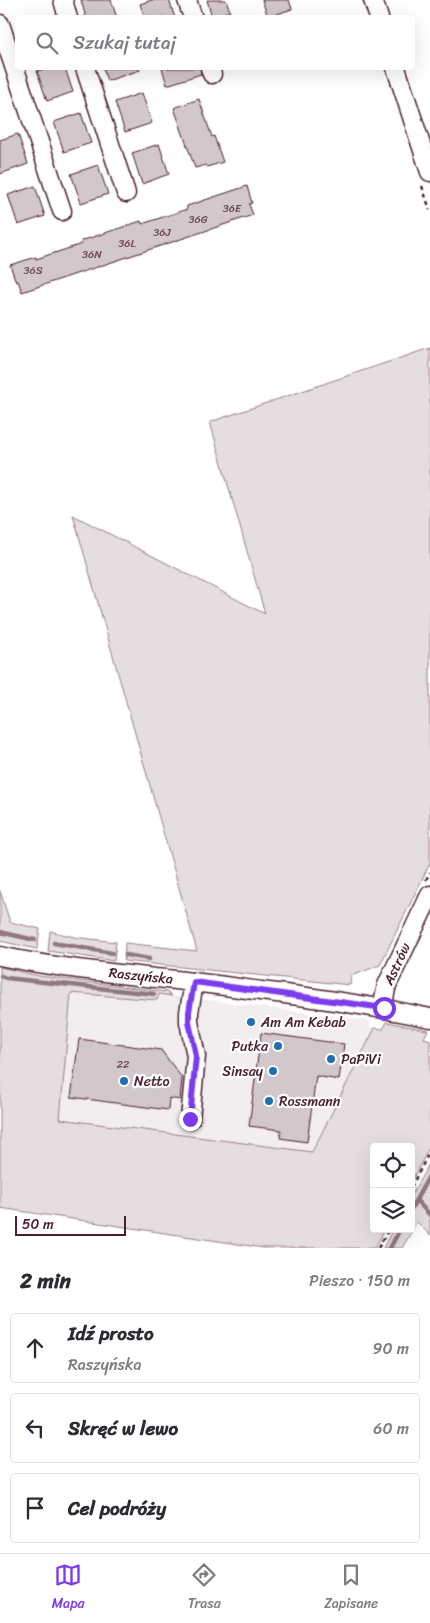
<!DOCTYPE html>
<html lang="pl">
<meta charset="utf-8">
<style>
body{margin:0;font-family:Sriracha,sans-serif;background:#f7f7f7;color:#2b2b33}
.controls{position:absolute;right:15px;bottom:15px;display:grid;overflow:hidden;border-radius:5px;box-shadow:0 5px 20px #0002}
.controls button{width:45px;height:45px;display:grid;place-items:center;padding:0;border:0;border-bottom:1px solid #e1e1e2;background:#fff;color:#2b2b33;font:25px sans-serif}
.scale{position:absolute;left:15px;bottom:12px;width:111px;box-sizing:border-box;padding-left:5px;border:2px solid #4a1f2b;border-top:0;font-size:14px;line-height:18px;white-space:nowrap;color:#4a1f2b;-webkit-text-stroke:4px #fff;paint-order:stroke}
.stop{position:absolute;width:15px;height:15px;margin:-11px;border:4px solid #7c3aed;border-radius:50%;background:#fff}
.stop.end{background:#7c3aed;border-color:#fff;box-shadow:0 1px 5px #0008}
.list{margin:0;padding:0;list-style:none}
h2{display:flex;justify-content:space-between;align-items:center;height:65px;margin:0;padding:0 20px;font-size:21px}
h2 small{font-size:16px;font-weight:400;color:#7c7c81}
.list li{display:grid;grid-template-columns:32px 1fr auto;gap:15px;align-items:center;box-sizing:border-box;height:70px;margin:0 10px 10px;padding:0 10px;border:1px solid #e1e1e2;border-radius:5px}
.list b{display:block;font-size:19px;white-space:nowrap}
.list p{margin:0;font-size:16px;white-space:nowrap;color:#7c7c81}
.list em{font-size:16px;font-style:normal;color:#7c7c81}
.icon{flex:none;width:28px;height:28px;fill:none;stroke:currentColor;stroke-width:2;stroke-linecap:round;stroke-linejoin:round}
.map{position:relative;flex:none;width:430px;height:1248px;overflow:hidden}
.search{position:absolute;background:#fff;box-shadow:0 5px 20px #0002;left:15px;right:15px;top:15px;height:55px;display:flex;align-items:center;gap:12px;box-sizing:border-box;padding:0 18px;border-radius:5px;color:#7c7c81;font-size:19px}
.sheet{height:305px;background:#fff}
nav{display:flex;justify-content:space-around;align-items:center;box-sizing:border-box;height:70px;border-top:1px solid #e1e1e2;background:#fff;font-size:14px;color:#7c7c81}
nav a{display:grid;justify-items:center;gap:2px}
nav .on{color:#7c3aed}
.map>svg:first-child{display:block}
</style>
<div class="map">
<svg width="430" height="1248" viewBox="0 0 430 1248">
<rect width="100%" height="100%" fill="#fff"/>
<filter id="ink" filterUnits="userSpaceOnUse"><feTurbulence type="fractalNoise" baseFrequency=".02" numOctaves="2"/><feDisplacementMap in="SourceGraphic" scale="10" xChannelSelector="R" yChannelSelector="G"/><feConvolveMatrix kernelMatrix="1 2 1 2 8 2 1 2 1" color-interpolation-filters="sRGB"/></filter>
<g filter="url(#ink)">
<!-- built -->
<polygon fill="#f2eeef" points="71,993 156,1000 159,994 371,1021 369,1027 375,1028 312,1152 60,1119"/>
<!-- green -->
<g fill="#e5dee0" stroke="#987e86">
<polygon points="430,348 430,863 380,965 351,976 350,985 124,961 125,943 197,951 73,515 265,614 210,422"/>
<polygon points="0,891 10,922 40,929 37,949 0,941"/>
<polygon points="50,931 74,937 116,942 114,961 48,951"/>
<polygon points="0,967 39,976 167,992 172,996 159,994 157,1000 71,993 60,1119 312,1152 375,1028 383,1029 387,1022 428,1030 424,1038 430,1040 430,1146 411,1182 411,1147 374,1147 374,1229 385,1229 375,1248 264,1248 0,1208"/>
<polygon points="430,1162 430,1235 417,1222 402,1248 383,1248 393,1229 411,1229 411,1196"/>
</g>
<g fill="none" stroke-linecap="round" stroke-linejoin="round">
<!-- stream -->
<g stroke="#91787e" stroke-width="4.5">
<polyline points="0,932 35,940"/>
<polyline points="54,943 112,953"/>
<polyline points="126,955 149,959"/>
<polyline points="1,976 6,978 154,994"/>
<polyline points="416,1200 430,1215"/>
<polyline points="411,1209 430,1174"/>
<polyline points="390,1248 400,1229"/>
</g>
</g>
<!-- building -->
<g fill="#d2c7cb" stroke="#4a1f2b">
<polygon points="81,0 111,0 117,18 86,18"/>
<polygon points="152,0 169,0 175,18 145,18 140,4"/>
<polygon points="207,0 226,0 230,11 212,17"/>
<polygon points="262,0 289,0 292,9 268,17"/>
<polygon points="48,68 65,68 73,92 47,101 37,71"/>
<polygon points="103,68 140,68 140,70 107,81"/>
<polygon points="162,68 200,68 201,74 167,85"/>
<polygon points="142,93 152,123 125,132 115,102"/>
<polygon points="199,99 212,137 214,136 223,162 207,167 206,165 195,168 174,108"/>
<polygon points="81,113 91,143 64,152 54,122"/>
<polygon points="18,134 28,164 0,174 0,140"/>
<polygon points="159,144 169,174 142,184 132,153"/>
<polygon points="98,165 108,194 81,203 71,174"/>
<polygon points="35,186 45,216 18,225 8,195"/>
<polygon points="247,186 252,203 249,204 253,215 22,292 18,281 16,282 10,265 36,257 36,259 82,244 81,241 141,221 142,224 187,209 187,206"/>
<polygon points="261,1033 344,1044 339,1080 316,1076 307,1142 280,1138 281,1130 249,1126"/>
<polygon points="79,1039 161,1050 182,1078 180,1100 169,1098 168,1110 71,1097"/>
</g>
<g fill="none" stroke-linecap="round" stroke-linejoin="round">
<!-- minor casing -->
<g stroke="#4a1f2b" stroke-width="21">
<g id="minor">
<polyline points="63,0 68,18"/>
<polyline points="187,0 193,18"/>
<polyline points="373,0 379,18"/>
<polyline points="0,24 62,211"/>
<polyline points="85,68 126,193"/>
<polyline points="210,68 212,74"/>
<polyline points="396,68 430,172"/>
<path d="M 0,956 C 51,967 103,972 155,978 C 190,981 225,986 261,991 C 318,998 374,1006 430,1018"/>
<polyline points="382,1007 387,985 430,895"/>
<polyline points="190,1119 196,1056 189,1022 189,1012 194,982"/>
</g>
</g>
<!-- path -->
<g stroke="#4a1f2b" stroke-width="2.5" stroke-dasharray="4 4" stroke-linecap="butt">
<polyline points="422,186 430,210"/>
<polyline points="426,880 430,872"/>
<polyline points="411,1187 430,1151"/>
<polyline points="378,1248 389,1229"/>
</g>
<!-- minor -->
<use href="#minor" stroke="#fff" stroke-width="18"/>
</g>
</g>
<g fill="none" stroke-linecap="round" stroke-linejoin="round" filter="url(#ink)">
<!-- route -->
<polyline stroke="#7c3aed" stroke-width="6" points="190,1119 196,1056 189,1022 189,1012 194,982 384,1008"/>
</g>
<!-- markers -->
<g fill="#1f6fb2" stroke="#fff" stroke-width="2">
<circle cx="251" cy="1022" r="5"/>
<circle cx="278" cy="1046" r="5"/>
<circle cx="331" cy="1059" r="5"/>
<circle cx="273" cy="1071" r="5"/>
<circle cx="124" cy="1081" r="5"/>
<circle cx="269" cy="1101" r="5"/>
</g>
<g text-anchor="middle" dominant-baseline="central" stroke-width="4.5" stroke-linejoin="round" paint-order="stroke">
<!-- number labels -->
<g font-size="11" fill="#6c4953">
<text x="232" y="208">36E</text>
<text x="198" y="219">36G</text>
<text x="162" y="232">36J</text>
<text x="127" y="243">36L</text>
<text x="92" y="254">36N</text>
<text x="33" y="270">36S</text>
<text x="123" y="1064">22</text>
</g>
<!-- street labels -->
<g font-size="14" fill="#4a1f2b" stroke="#fff">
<text transform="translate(397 964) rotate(-65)">Astrów</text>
<text transform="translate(141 976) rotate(6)">Raszyńska</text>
</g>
<!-- poi labels -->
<g font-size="14" fill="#4a1f2b" stroke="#fff" text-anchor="start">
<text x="261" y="1022">Am Am Kebab</text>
<text x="268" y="1046" text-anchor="end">Putka</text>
<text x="341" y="1059">PaPiVi</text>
<text x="263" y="1071" text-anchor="end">Sinsay</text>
<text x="134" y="1081">Netto</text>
<text x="279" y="1101">Rossmann</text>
</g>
</g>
</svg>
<div class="controls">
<button><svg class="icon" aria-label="locate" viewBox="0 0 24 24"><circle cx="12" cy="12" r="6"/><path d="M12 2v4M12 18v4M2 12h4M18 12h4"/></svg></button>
<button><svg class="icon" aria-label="layers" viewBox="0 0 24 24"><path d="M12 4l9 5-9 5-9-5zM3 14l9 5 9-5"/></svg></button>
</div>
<div class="scale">50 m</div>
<div class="stop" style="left:384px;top:1008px"></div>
<div class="stop end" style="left:190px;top:1119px"></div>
<div class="search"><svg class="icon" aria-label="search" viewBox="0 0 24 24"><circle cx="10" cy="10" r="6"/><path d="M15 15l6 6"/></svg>Szukaj tutaj</div>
</div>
<section class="sheet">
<h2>2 min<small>Pieszo · 150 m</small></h2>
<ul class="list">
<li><svg class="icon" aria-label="ahead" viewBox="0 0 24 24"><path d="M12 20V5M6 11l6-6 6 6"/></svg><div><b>Idź prosto</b><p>Raszyńska</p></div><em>90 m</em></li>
<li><svg class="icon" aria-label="left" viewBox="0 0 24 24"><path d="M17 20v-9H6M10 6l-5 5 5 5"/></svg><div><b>Skręć w lewo</b></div><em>60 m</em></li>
<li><svg class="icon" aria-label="arrive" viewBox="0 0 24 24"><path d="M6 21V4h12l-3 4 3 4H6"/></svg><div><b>Cel podróży</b></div></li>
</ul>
</section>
<nav>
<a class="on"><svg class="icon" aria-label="map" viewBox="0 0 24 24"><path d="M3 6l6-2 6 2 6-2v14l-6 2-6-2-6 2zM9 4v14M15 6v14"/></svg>Mapa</a>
<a><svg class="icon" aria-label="directions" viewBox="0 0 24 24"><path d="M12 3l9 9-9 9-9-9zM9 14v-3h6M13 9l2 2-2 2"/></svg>Trasa</a>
<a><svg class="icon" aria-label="saved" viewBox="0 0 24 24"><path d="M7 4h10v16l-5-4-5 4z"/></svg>Zapisane</a>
</nav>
